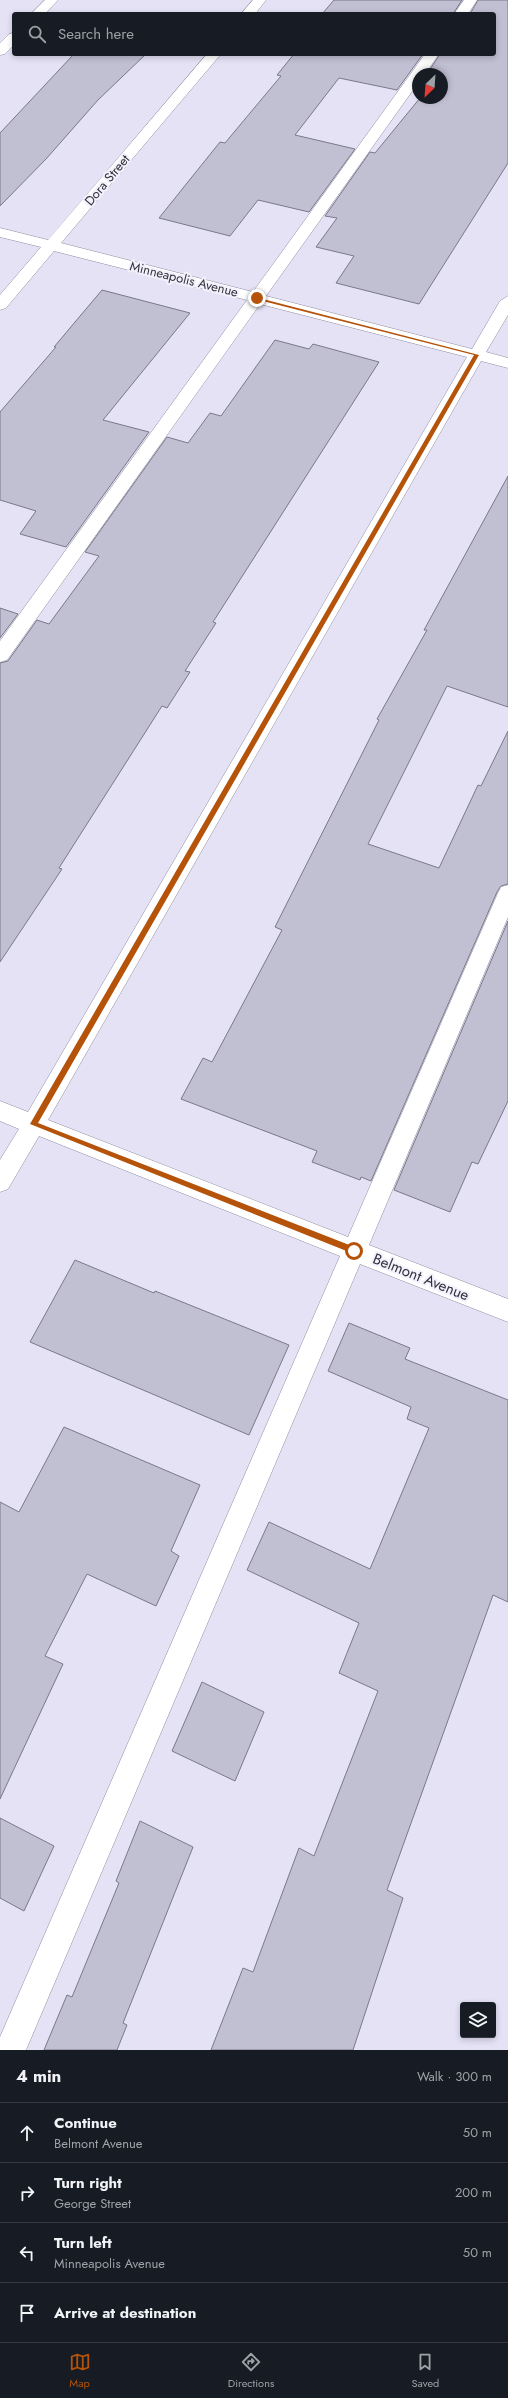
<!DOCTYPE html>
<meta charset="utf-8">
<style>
body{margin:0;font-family:Jost,sans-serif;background:#242831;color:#f1f3f6}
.controls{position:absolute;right:12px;bottom:12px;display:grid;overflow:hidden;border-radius:4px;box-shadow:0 2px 6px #0003}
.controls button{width:36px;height:36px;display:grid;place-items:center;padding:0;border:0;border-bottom:1px solid #363941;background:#171b24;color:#f1f3f6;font:20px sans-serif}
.compass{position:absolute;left:412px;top:68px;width:36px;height:36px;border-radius:50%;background:#171b24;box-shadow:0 2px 6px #0003;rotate:205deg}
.stop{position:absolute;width:12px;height:12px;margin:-9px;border:3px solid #b45309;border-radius:50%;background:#fff}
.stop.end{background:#b45309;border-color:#fff;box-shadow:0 1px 4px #0008}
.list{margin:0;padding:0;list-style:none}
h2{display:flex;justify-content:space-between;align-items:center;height:52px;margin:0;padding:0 16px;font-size:17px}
h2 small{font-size:13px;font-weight:400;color:#9ea1a6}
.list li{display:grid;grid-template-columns:26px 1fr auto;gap:12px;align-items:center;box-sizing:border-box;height:60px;padding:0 16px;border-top:1px solid #363941}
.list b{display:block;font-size:15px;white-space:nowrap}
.list p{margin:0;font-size:13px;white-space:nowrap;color:#9ea1a6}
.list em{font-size:13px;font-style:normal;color:#9ea1a6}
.icon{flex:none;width:22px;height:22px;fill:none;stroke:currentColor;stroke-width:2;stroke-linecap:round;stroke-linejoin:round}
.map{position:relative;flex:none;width:508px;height:2050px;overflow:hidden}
.search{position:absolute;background:#171b24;box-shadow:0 2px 6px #0003;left:12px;right:12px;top:12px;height:44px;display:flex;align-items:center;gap:10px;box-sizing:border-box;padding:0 14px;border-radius:4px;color:#9ea1a6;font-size:15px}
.sheet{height:292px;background:#171b24}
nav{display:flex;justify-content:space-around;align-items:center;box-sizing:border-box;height:56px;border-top:1px solid #363941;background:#171b24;font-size:11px;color:#9ea1a6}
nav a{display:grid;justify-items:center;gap:2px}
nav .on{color:#b45309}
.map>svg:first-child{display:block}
</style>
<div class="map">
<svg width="508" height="2050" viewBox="0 0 508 2050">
<rect width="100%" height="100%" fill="#e5e2f6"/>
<!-- building -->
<g fill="#c1bfd2" stroke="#7a7889">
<polygon points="334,0 462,0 453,14 322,14"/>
<polygon points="478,0 508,0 508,163 419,304 336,283 354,256 316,247 337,218 325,216 370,152 375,153 420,98 442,98 442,74 427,74 440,54 494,54 494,14 470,14"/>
<polygon points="74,54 146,54 98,100 46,159 0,206 0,133"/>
<polygon points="294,54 423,54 397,90 339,78 295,135 355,149 309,212 258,200 230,236 159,218 220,142 225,143 281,76 277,75"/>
<polygon points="102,290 190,313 103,420 149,432 66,547 20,534 36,511 0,500 0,412 56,347 54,347"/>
<polygon points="275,340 309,349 313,344 379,362 213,622 216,623 185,671 190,672 167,708 162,706 59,868 62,869 0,962 0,663 8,661 37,620 49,624 99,556 85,552 167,437 188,443 210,413 221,416"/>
<polygon points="508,476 508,707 447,686 368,844 439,868 478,785 481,786 508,731 508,884 501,886 497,892 371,1181 361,1177 360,1180 312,1162 317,1151 181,1099 203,1058 212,1062 282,930 275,927 379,720 377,719 427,630 424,630"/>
<polygon points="0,608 18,614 0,638"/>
<polygon points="508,921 508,1101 478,1164 472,1162 450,1212 394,1190"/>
<polygon points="75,1260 154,1293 155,1291 289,1345 249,1435 30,1342"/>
<polygon points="349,1323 410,1348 405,1359 508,1400 508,1602 493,1595 387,1890 403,1898 353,2050 211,2050 243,1968 253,1972 299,1848 314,1856 378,1691 339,1673 359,1623 247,1570 269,1522 370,1569 429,1428 407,1419 411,1407 328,1371"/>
<polygon points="64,1427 200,1485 171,1551 179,1556 156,1606 87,1574 45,1656 63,1664 0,1799 0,1502 19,1512"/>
<polygon points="202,1682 264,1712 235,1781 172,1751"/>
<polygon points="0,1818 54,1846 24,1911 0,1898"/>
<polygon points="140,1821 193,1847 123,2023 127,2025 117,2050 44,2050 67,1995 72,1997 119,1883 116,1881"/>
</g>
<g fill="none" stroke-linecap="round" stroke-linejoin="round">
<!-- minor casing -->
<g stroke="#8e8c9e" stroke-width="1">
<g id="minor">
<polygon points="45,0 58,0 45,14 31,14"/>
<polygon points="253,0 266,0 255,14 241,14"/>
<polygon points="464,0 477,0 468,14 454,14"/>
<polygon points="14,33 14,45 5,54 0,55 0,43 9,34"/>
<polygon points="207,54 221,54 61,243 253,292 425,54 439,54 425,74 418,74 418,83 266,296 472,349 500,301 508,296 508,315 486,352 508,358 508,368 481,361 48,1120 348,1237 498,893 501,887 508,885 508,917 369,1245 508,1299 508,1322 360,1264 26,2050 0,2050 0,2037 340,1256 39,1136 8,1189 0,1192 0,1160 19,1129 0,1121 0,1101 28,1112 467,357 260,304 7,660 0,662 0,641 247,300 54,251 6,308 0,310 0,295 41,247 0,237 0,228 48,240"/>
</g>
</g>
<!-- minor -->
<use href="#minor" fill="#fff" fill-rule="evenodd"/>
</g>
<!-- route -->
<polygon fill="#b45309" points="255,297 479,355 38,1123 357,1248 358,1251 354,1254 30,1124 474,355 255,299"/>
<g text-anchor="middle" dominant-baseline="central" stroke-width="4" stroke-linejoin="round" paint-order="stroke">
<!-- far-street labels -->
<g font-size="13" fill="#323138" stroke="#f2f1fd">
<text transform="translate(107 180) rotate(-50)">Dora Street</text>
<text transform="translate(184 279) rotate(14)">Minneapolis Avenue</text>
</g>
<!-- street labels -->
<g font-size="15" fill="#323138" stroke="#f2f1fd">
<text transform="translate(421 1277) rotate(22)">Belmont Avenue</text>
</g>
</g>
</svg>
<div class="controls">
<button><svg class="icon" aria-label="layers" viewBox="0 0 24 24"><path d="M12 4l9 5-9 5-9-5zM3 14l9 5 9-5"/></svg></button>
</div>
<svg class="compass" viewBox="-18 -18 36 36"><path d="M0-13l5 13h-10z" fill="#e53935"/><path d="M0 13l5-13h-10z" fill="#9ea1a6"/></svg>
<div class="stop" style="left:354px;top:1251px"></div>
<div class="stop end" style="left:257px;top:298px"></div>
<div class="search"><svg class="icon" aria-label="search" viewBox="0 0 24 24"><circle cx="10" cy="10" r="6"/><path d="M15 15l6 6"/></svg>Search here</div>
</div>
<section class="sheet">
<h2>4 min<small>Walk · 300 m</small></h2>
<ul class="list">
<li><svg class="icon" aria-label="ahead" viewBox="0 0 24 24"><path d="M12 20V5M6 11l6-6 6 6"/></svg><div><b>Continue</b><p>Belmont Avenue</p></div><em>50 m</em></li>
<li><svg class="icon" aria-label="right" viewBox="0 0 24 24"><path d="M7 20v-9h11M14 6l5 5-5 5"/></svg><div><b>Turn right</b><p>George Street</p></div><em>200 m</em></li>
<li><svg class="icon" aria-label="left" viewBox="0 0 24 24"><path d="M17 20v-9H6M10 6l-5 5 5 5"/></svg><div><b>Turn left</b><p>Minneapolis Avenue</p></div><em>50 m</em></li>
<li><svg class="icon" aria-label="arrive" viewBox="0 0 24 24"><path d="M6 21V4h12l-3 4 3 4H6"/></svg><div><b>Arrive at destination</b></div></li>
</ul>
</section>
<nav>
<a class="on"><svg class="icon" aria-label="map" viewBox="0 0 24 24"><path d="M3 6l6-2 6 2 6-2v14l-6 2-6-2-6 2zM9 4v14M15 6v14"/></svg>Map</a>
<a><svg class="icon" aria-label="directions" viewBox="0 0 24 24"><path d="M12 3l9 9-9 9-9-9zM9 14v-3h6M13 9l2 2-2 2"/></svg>Directions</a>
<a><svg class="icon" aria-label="saved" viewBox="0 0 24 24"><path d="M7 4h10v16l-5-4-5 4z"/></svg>Saved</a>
</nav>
